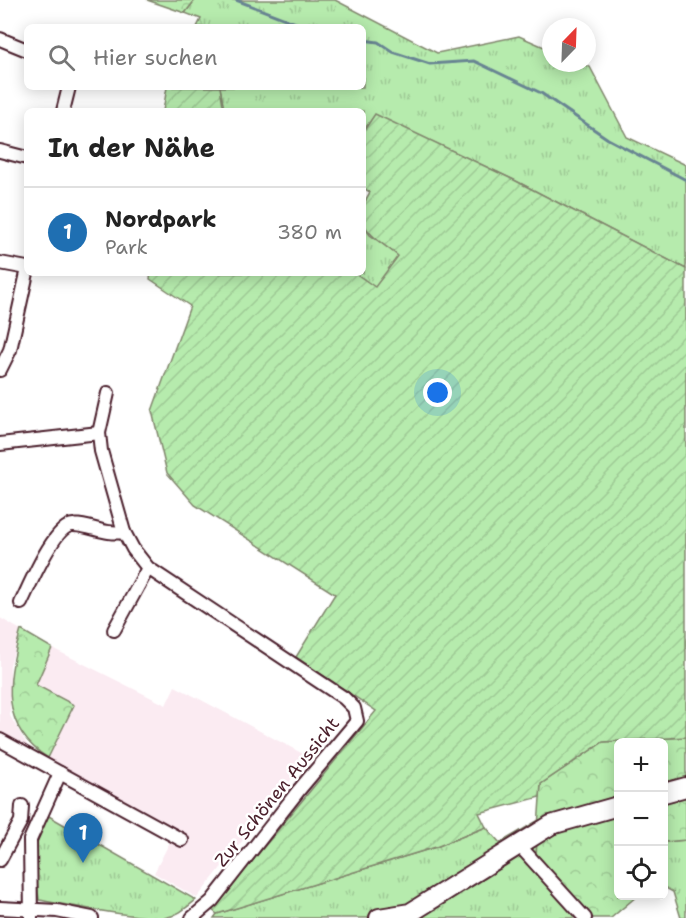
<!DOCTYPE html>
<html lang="de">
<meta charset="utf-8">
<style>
body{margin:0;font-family:"Shantell Sans",sans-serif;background:#f6f6f6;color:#222}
.controls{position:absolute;right:18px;bottom:18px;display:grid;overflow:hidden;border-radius:9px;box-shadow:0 3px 15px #0003}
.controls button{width:54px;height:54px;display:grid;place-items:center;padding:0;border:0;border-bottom:2px solid #e0e0e0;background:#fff;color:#222;font:30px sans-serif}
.compass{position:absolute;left:542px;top:18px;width:54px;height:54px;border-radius:50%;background:#fff;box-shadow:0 3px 15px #0003;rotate:23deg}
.you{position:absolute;left:438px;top:393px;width:21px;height:21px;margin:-15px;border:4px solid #fff;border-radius:50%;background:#1a73e8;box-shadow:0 0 0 9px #1a73e833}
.badge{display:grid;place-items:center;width:39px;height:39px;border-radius:50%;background:#1f6fb2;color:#fff;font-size:20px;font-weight:700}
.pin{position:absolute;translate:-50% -50px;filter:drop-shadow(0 2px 3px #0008)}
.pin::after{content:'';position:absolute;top:32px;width:21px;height:18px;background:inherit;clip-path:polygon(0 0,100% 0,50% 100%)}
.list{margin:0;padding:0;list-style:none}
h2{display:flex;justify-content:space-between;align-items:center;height:78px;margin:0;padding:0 24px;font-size:26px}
h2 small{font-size:20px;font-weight:400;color:#767676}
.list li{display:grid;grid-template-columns:39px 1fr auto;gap:18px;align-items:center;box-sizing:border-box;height:90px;padding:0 24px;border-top:2px solid #e0e0e0}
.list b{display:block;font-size:22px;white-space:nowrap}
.list p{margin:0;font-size:20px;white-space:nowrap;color:#767676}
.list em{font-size:20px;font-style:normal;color:#767676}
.icon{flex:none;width:33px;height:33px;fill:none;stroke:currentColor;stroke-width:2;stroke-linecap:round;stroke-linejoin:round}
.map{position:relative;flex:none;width:686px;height:918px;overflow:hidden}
.search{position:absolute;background:#fff;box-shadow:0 3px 15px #0003;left:24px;top:24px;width:342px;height:66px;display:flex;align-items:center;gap:15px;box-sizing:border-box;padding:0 21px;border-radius:9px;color:#767676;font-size:22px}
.panel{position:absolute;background:#fff;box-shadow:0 3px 15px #0003;left:24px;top:108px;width:342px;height:168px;border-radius:9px}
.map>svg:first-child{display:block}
</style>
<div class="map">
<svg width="686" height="918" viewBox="0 0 686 918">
<defs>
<pattern id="grass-tufts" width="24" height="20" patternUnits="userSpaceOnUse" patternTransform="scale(1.5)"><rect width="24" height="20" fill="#b6ebad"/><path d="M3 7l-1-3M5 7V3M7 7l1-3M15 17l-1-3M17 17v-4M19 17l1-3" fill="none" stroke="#9ec995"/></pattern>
<pattern id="forest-crowns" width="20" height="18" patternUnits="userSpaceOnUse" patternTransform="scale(1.5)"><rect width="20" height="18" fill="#b6ebad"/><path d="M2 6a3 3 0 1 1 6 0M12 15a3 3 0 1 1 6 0" fill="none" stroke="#9ec995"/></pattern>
<pattern id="garden-furrows" width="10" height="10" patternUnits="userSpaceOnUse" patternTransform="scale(1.5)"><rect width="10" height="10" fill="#b6ebad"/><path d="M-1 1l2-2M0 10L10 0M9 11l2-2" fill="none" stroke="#9ec995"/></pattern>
</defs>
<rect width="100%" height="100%" fill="#fff"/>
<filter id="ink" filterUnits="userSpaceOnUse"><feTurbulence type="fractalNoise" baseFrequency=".0167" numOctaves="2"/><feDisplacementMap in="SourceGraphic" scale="12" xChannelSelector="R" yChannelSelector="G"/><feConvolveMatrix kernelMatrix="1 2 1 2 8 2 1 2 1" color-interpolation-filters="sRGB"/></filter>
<g filter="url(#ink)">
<!-- built -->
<g fill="#fbebf2">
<polygon points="0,618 21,630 10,665 10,716 29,748 0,732"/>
<polygon points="52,648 166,705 175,686 309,757 197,898 154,873 176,830 48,758 74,705 36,685"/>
</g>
<!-- grass -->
<g fill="url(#grass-tufts)" stroke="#80856c" stroke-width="1.5">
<polygon points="195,0 335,0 437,53 519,36 551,50 551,63 582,63 590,67 627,137 686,165 686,269 514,180 375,115 363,132 363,111 224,111 220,87 363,87 363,27 197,27 201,19 185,13"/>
<polygon points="363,225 370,235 399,256 375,288 355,273 363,273"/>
<path d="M 47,815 L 196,900 C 186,908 177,916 164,918 C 131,918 73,906 39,900 L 33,845 Z"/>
<polygon points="539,820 536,856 593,918 214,918 217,914 436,847 486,827 500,843"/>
<polygon points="686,840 686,918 681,918 673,892 664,887 664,842"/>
</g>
<!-- forest -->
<g fill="url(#forest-crowns)" stroke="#80856c" stroke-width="1.5">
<polygon points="147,0 195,0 185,13"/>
<path d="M 21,630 L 52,648 L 36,685 L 74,705 L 48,758 C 0,728 6,681 21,630 Z"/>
<polygon points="686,737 686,840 664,842 664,742 618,742 618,896 637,896 611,918 593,918 536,856 541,784 603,742"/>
</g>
<!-- garden -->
<g fill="url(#garden-furrows)" stroke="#80856c" stroke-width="1.5">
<polygon points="167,87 220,87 224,111 163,111"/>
<path d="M 375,114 L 514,180 L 686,269 L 686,737 L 603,742 L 541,784 L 540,797 L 479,813 L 486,827 L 436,847 L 217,914 L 212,910 L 376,711 L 296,657 L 335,594 L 195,505 L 167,473 L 152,411 L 190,306 L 150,279 L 151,273 L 355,273 L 375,287 L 398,256 C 375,237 349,226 370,192 L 363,188 L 363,132 Z"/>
</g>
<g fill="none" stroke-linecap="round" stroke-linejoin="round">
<!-- stream -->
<g stroke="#678492" stroke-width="3">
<polyline points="236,0 306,27"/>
<polyline points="363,40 378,42 393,52 430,64 474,61 541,93 608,139 686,180"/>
</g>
<!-- minor casing -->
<g stroke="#4a1f2b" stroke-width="16">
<g id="minor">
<polyline points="0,39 27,50"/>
<polyline points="63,111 69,87"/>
<polyline points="0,151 27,158"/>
<polyline points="0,263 27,268"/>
<polyline points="0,370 10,350 27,273"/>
<polyline points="108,393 99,433 101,451 124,532 133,549 148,568 344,698 354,708 357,721 299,790 212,901 192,918"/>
<polyline points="0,444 99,433"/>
<path d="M 21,603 C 29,587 55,523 74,525 C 93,526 105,535 124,532"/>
<polyline points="114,630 148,568"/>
<polyline points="0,740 182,840"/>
<polyline points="517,843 585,918"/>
<polyline points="0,860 21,821 22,806"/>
<polyline points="0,908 57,911 92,918"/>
<polyline points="31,918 30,840 60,773"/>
</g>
</g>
<!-- secondary casing -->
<g stroke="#4a1f2b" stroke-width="22">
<g id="secondary">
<polyline points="664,793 686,787"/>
<polyline points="379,918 410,913 551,825 618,806"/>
</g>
</g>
<!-- minor -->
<use href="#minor" stroke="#fff" stroke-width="12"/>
<!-- secondary -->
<use href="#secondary" stroke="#fff" stroke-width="18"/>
</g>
</g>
<g text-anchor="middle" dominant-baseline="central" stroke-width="5" stroke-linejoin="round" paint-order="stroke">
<!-- street labels -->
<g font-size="18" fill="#4a1f2b" stroke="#fff">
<text transform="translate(277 792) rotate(-51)">Zur Schönen Aussicht</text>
</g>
</g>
</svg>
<div class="controls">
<button>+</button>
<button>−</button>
<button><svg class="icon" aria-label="locate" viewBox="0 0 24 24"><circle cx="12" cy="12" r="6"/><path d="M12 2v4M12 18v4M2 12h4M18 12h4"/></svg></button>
</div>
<svg class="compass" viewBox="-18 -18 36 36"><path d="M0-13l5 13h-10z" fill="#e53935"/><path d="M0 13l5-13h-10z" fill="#767676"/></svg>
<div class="you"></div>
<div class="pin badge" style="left:83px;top:863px">1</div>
<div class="search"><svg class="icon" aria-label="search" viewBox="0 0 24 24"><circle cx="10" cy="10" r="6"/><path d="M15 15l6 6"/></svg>Hier suchen</div>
<section class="panel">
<h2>In der Nähe<small></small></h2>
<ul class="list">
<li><span class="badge">1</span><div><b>Nordpark</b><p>Park</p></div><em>380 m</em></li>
</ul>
</section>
</div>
